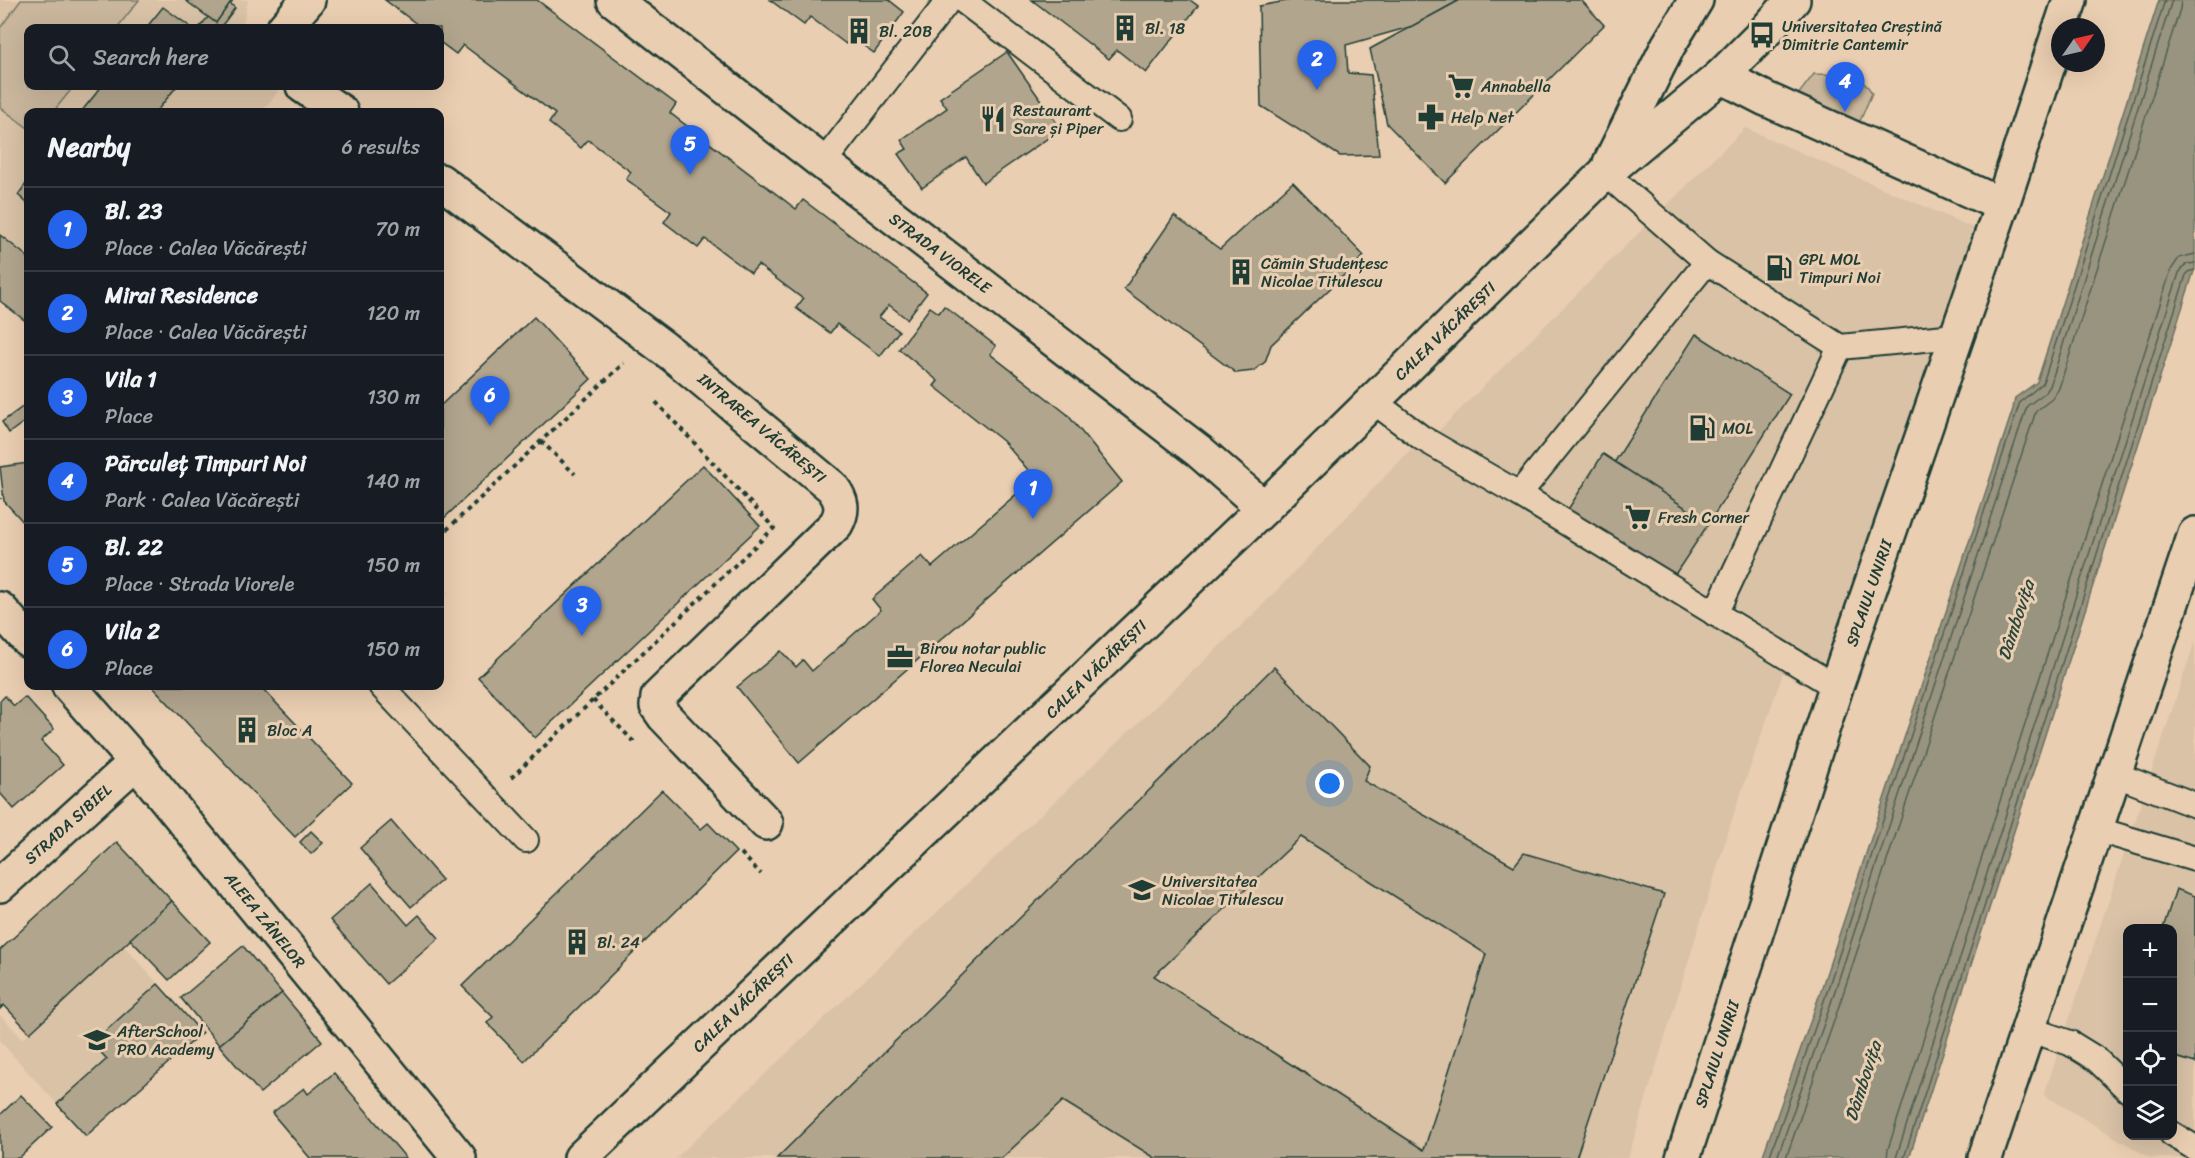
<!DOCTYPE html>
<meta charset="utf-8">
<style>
body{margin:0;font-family:Sriracha,sans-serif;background:#20242c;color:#f1f3f6}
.controls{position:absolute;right:18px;bottom:18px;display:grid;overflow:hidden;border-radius:12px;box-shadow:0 6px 24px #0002}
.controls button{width:54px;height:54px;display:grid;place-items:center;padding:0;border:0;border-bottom:2px solid #363941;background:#171b24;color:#f1f3f6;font:30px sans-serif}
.compass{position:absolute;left:2051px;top:18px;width:54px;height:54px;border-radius:50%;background:#171b24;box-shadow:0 6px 24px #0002;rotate:56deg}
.you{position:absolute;left:1330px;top:784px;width:21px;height:21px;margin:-15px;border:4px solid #fff;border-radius:50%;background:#1a73e8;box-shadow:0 0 0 9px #1a73e833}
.badge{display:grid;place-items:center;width:39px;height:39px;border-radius:50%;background:#2563eb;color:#fff;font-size:20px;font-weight:700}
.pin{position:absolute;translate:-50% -50px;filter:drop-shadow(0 2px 3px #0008)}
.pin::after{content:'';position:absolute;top:32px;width:21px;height:18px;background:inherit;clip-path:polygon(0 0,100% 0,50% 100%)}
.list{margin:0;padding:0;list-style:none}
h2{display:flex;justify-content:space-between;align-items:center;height:78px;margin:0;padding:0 24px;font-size:26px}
h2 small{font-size:20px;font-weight:400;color:#9ea1a6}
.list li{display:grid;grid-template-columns:39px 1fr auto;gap:18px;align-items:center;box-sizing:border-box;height:84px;padding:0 24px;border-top:2px solid #363941}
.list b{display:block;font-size:22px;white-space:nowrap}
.list p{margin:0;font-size:20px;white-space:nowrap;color:#9ea1a6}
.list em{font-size:20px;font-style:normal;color:#9ea1a6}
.icon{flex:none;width:33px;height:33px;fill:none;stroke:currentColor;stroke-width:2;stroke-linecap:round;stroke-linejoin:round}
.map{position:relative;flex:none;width:2195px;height:1158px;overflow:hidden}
.search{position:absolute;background:#171b24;box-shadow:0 6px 24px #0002;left:24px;top:24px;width:420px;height:66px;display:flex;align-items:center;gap:15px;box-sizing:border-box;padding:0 21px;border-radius:12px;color:#9ea1a6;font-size:22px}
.panel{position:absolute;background:#171b24;box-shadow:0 6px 24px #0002;left:24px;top:108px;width:420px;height:582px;border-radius:12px}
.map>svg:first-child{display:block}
</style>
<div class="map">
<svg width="2195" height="1158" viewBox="0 0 2195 1158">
<rect width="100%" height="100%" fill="#eaceb1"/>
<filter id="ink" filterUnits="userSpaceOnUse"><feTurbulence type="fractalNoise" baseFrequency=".0167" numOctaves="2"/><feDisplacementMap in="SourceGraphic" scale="12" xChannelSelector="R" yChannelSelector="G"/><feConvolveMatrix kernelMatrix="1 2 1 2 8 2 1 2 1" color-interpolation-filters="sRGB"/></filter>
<g filter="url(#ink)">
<!-- built -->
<g fill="#d9c2a6" fill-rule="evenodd">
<polygon points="0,0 248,0 242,28 28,28 28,86 274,86 279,90 262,112 28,112 28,323 0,301"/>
<polygon points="1745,128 1985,233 1814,691 1783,673 1734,813 1628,1158 676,1158 1260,608 1414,446 1420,449"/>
<path d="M 2195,641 L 2195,1158 L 2150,1158 L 2044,1095 ZM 2128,928 L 2172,928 L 2172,1136 L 2128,1136 Z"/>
<polygon points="124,946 202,1033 86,1136 0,1041 0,1015 23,1039"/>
</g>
<!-- green -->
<g fill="#c9b69c" stroke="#747a68" stroke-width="1.5">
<polygon points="21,0 139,0 117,28 28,28 28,86 74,86 53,112 28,112 28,128 0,107 0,28"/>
<path d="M 1814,74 C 1836,75 1860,71 1872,93 L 1857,128 L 1797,96 Z"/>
</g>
<!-- water -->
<polygon fill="#999480" stroke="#687162" stroke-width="1.5" points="2159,0 2195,0 2195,268 1909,1158 1762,1158 1813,1014 2013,409 2015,398 2037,382"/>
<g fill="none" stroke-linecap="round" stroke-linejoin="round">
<!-- shore -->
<g stroke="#506052" stroke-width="1.5">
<polyline points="1769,1158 1819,1016 2020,402 2043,383 2165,0"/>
<polyline points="1777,1158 1826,1018 2027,406 2046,392 2050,386 2172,0"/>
<polyline points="1786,1158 1834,1021 2036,411 2052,399 2059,388 2180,9 2181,0"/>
<polyline points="1887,1158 1888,1149 2171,270 2179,258 2195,254"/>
<polyline points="1896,1158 2179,273 2185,265 2195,263"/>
<polyline points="1904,1158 2186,275 2190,271 2195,270"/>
</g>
</g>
<!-- building -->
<g fill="#b2a58e" stroke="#1f3d34" stroke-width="1.5" fill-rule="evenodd">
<polygon points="185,0 233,0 216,23"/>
<polygon points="385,0 537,0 676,104 670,113 796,209 803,200 927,293 907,319 889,305 879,317 899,331 880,356 837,324 830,333 796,308 803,299 758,265 751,273 705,239 698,248 664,222 671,212 626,179 631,172 588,140 581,148 549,123 555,114 463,45 456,54 440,42 440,28 422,28"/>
<polygon points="770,0 889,0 904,12 874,53 851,37 846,44 810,17 804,25"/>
<polygon points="1032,0 1190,0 1198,6 1146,73 1117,50 1109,59"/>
<polygon points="1292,0 1460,0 1413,26 1346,45 1348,73 1371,75 1379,155 1340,156 1261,106 1259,6"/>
<polygon points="1460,0 1581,0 1604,25 1445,183 1387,124 1370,49"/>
<polygon points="230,3 235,8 220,28 199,28 208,17 216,23"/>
<polygon points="163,7 192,28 146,28"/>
<polygon points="1007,52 1061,129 983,183 966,157 922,188 898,154 907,149 901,140 947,108 940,98"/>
<polygon points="102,86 177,86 156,112 81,112"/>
<polygon points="28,181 28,204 18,195"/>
<polygon points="1293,182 1364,256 1271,345 1265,362 1253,371 1236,373 1124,289 1174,216 1220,249"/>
<polygon points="0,235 28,257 28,323 0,301"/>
<polygon points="944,306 996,346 990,354 1067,414 1122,482 799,763 737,687 781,651 796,667 803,660 812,671 881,610 872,599 922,556 932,567 1035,478 1003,441 934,386 938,381 899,349 930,307 939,313"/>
<polygon points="534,317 591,379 440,522 440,406"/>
<polygon points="1696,334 1790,394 1709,523 1614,463"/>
<polygon points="28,403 28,419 9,433 2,422"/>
<polygon points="1603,454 1709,523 1672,579 1567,511"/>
<polygon points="28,463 28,525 27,526 4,501 0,467"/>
<polygon points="703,465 760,526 535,738 478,677"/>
<path d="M 1274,667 L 1370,766 L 1364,781 L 1514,866 L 1524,853 L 1664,894 L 1576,1158 L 1155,1158 L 1063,1101 L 1002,1158 L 777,1158 ZM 1301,837 L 1486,954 L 1424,1150 L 1154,976 Z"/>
<polygon points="152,686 260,686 352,783 295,837"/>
<polygon points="5,696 14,706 25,697 54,729 41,741 63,765 14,809 0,793 0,701"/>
<polygon points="662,790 701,829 708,823 736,852 524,1061 487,1023 493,1017 462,986"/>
<polygon points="391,821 442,880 411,907 360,848"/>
<polygon points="311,831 323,843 311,854 300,842"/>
<polygon points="117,842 172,901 30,1033 4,1005 0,1009 0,950"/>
<polygon points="372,883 408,925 419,915 439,938 386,984 330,920"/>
<polygon points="2176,889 2195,896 2195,1063 2172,1056 2172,928 2163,928"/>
<polygon points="172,901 210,942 169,980 130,939"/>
<polygon points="243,946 282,993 219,1045 181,998"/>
<polygon points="158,984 202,1033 86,1136 57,1104 107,1059 92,1043"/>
<polygon points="282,993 322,1041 260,1093 219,1045"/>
<polygon points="334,1073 406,1158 310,1158 272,1113 304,1088 308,1094"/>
<polygon points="21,1095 52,1127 19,1158 0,1158 0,1115"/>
</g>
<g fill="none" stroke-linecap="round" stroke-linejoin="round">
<!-- service casing -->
<g stroke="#1f3d34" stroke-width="28">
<g id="service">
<polyline points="962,0 1119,119"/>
<polyline points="823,163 949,0"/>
<polyline points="1605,173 1707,262 1840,347 1956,336"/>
<polyline points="1373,401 1422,438 1519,494 1836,687"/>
<polyline points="1519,494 1707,262"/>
<polyline points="1715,614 1840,347"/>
<polyline points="381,686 526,840"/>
<polyline points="2114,774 2195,805"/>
<polyline points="2095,829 2195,859"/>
<polyline points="2028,1029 2070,1043 2096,1059 2128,1090"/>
<polyline points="2172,1134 2195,1148"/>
</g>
</g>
<!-- minor casing -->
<g stroke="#1f3d34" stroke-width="38">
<g id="minor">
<polyline points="614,0 823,163 1200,452 1264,508"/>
<polyline points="284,28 308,0"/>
<polyline points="303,86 341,112"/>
<path d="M 440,181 L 673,355 L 832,487 C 842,500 844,510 836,524 L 658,697 L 657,706 L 664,716 L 766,823"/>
<polyline points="0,609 28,640"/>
<polyline points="69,686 136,762 459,1158"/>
<polyline points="0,885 136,762"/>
</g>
</g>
<!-- secondary casing -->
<g stroke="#1f3d34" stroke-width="38">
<g id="secondary">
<polyline points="2061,27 2070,0"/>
<polyline points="1721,76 1766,99 2002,205"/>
<polyline points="1610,163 1668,46 1696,0"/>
<polyline points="581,1158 1264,508 1605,173 1721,76 1762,35 1793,0"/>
<polyline points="1683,1158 1836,687 2002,205 2060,29"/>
<polyline points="1985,1158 2195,534"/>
</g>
</g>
<!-- path -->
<g stroke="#1f3d34" stroke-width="4" stroke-dasharray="4.5 4.5" stroke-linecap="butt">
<polyline points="541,441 575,474"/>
<polyline points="0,498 0,499"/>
<polyline points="440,536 624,363"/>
<polyline points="440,587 446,594"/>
<polyline points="593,700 636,744"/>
<polyline points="511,778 774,528 654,400"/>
<polyline points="741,853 761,874"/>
</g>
<!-- service -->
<use href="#service" stroke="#eaceb1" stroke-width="24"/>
<!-- minor -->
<use href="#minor" stroke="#eaceb1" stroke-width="33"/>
<!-- secondary -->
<use href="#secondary" stroke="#eaceb1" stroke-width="33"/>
</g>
</g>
<!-- icons -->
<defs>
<g id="building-bare" transform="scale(2.07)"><path d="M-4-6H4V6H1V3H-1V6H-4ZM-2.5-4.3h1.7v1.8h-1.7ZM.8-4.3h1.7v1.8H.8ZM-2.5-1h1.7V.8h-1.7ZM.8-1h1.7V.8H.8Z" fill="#1f3d34" stroke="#eaceb1" stroke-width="2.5" paint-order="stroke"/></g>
<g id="bus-bare" transform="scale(2.07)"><path d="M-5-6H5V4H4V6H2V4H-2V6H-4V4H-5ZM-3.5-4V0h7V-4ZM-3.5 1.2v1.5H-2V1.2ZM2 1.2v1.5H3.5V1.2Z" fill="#1f3d34" stroke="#eaceb1" stroke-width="2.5" paint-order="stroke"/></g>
<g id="supermarket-bare" transform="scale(2.07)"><path d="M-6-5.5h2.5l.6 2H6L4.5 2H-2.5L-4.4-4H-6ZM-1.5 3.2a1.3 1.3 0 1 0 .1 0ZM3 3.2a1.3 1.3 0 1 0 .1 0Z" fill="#1f3d34" stroke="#eaceb1" stroke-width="2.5" paint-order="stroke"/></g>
<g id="pharmacy-bare" transform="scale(2.07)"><path d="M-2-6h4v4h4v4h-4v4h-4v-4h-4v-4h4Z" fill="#1f3d34" stroke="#eaceb1" stroke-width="2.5" paint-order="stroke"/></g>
<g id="restaurant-bare" transform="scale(2.07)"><path d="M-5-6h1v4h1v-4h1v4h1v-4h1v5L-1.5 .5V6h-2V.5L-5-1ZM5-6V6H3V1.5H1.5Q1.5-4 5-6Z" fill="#1f3d34" stroke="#eaceb1" stroke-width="2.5" paint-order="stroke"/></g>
<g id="fuel-bare" transform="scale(2.07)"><path d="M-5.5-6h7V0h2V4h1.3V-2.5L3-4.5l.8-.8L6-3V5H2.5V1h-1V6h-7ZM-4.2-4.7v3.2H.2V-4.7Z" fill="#1f3d34" stroke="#eaceb1" stroke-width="2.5" paint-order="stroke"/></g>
<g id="office-bare" transform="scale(2.07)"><path d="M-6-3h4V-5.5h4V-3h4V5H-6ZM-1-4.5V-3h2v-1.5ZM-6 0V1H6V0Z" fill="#1f3d34" stroke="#eaceb1" stroke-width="2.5" paint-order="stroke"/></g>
<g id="university-bare" transform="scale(2.07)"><path d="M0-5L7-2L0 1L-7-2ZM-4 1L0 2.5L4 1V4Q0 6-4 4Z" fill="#1f3d34" stroke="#eaceb1" stroke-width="2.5" paint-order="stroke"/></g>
<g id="school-bare" transform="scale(2.07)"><path d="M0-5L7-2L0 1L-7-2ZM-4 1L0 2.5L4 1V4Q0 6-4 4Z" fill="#1f3d34" stroke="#eaceb1" stroke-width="2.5" paint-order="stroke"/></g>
</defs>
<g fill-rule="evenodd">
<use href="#building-bare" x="1125" y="28"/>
<use href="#building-bare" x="859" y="31"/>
<use href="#bus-bare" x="1762" y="35"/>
<use href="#supermarket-bare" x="1461" y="86"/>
<use href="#pharmacy-bare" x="1431" y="117"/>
<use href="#restaurant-bare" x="993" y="119"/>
<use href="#fuel-bare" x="1779" y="268"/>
<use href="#building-bare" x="1241" y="272"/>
<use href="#fuel-bare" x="1702" y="428"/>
<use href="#supermarket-bare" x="1638" y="517"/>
<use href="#office-bare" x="900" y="657"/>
<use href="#building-bare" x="247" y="730"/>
<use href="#university-bare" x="1142" y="890"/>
<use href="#building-bare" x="577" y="942"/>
<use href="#school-bare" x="97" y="1040"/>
</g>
<g text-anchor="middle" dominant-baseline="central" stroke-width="6" stroke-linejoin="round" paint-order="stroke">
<!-- poi labels -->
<g font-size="16" fill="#1f3d34" stroke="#eaceb1" text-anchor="start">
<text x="1782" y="26">Universitatea Creștină<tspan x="1782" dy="18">Dimitrie Cantemir</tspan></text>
<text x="1145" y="28">Bl. 18</text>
<text x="879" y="31">Bl. 20B</text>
<text x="1481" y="86">Annabella</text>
<text x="1013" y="110">Restaurant<tspan x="1013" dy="18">Sare și Piper</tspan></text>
<text x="1451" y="117">Help Net</text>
<text x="1799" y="259">GPL MOL<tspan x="1799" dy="18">Timpuri Noi</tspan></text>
<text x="1261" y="263">Cămin Studențesc<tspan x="1261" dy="18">Nicolae Titulescu</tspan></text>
<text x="1722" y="428">MOL</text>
<text x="1658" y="517">Fresh Corner</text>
<text x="920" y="648">Birou notar public<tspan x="920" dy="18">Florea Neculai</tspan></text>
<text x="267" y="730">Bloc A</text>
<text x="1162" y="881">Universitatea<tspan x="1162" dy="18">Nicolae Titulescu</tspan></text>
<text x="597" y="942">Bl. 24</text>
<text x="117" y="1031">AfterSchool<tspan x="117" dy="18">PRO Academy</tspan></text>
</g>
<!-- street labels -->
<g font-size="16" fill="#1f3d34" stroke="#eaceb1">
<text transform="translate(940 253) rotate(37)">STRADA VIORELE</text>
<text transform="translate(1445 331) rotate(-44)">CALEA VĂCĂREȘTI</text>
<text transform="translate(762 428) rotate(40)">INTRAREA VĂCĂREȘTI</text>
<text transform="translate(1869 593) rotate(-71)">SPLAIUL UNIRII</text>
<text transform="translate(1096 669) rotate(-44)">CALEA VĂCĂREȘTI</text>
<text transform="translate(68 824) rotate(-42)">STRADA SIBIEL</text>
<text transform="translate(265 920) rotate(51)">ALEEA ZÂNELOR</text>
<text transform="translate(743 1003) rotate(-44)">CALEA VĂCĂREȘTI</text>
<text transform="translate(1717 1054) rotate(-72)">SPLAIUL UNIRII</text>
</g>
<!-- water labels -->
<g font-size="18" font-style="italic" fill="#2b463c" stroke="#eaceb1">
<text transform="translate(2016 620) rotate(-72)">Dâmbovița</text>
<text transform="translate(1863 1081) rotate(-72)">Dâmbovița</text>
</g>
</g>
</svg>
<div class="controls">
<button>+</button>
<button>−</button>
<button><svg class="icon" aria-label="locate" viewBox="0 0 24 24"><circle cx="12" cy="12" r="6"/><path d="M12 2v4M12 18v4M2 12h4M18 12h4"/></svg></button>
<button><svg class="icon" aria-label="layers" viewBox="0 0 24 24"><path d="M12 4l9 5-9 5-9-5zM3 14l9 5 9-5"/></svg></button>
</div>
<svg class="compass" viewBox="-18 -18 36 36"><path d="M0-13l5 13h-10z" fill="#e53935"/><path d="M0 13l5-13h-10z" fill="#9ea1a6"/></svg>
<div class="you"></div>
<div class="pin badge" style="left:1033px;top:519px">1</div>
<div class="pin badge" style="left:1317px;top:90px">2</div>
<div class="pin badge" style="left:582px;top:636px">3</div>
<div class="pin badge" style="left:1845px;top:112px">4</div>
<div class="pin badge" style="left:690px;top:175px">5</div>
<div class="pin badge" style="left:490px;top:426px">6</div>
<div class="search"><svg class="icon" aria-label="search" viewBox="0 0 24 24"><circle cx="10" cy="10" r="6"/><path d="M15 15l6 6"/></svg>Search here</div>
<section class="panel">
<h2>Nearby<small>6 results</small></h2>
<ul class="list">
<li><span class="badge">1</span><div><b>Bl. 23</b><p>Place · Calea Văcărești</p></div><em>70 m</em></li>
<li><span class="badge">2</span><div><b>Mirai Residence</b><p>Place · Calea Văcărești</p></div><em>120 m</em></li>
<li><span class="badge">3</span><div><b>Vila 1</b><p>Place</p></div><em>130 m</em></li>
<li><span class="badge">4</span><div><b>Părculeț Timpuri Noi</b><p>Park · Calea Văcărești</p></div><em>140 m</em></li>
<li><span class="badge">5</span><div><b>Bl. 22</b><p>Place · Strada Viorele</p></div><em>150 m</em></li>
<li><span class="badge">6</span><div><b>Vila 2</b><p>Place</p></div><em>150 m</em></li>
</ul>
</section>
</div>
